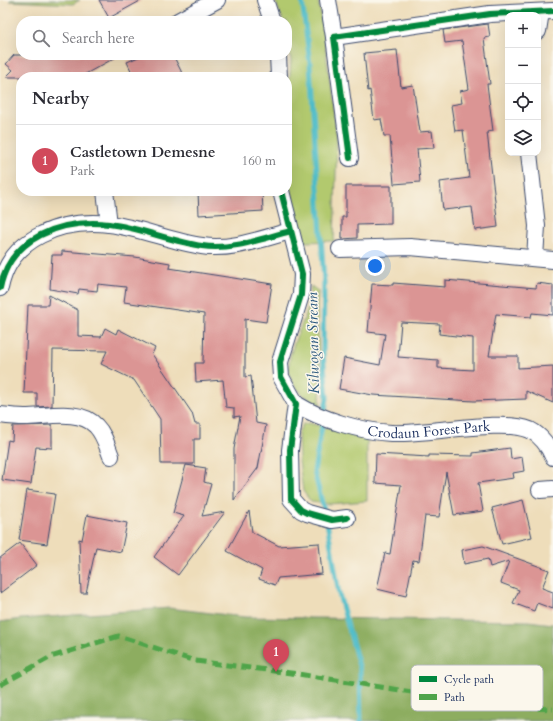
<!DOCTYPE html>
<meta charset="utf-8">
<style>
body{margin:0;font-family:Cardo,serif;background:#f2f2f3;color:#2b2b33}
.controls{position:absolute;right:12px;top:12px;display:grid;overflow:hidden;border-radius:8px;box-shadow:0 4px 16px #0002}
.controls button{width:36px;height:36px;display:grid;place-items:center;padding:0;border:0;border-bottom:1px solid #e1e1e2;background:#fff;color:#2b2b33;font:20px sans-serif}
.you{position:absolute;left:375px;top:266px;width:14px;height:14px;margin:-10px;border:3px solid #fff;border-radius:50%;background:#1a73e8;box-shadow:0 0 0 6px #1a73e833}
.badge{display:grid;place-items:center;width:26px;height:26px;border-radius:50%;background:#d1495b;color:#fff;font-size:13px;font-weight:700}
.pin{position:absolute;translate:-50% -33px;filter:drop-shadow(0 1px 2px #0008)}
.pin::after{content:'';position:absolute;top:21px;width:14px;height:12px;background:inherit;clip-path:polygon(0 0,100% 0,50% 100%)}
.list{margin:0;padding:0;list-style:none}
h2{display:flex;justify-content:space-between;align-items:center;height:52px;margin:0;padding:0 16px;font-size:17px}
h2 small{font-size:13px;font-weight:400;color:#7c7c81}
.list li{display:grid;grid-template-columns:26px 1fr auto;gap:12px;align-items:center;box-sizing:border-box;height:72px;padding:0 16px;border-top:1px solid #e1e1e2}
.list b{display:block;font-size:15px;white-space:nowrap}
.list p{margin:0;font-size:13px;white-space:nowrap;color:#7c7c81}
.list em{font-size:13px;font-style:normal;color:#7c7c81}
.icon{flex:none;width:22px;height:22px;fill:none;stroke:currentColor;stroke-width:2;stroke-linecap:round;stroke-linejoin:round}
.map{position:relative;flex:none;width:553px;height:721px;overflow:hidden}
.search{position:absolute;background:#fff;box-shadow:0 4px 16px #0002;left:16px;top:16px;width:276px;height:44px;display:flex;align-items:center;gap:10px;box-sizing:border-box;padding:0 14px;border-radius:16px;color:#7c7c81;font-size:15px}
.panel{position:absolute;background:#fff;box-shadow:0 4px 16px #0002;left:16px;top:72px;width:276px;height:124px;border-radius:16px}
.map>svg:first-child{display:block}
</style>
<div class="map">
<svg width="553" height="721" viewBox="0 0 553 721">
<rect width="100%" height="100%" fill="#fbf7ec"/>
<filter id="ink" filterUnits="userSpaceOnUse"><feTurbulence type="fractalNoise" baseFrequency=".025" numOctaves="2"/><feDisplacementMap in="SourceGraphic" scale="8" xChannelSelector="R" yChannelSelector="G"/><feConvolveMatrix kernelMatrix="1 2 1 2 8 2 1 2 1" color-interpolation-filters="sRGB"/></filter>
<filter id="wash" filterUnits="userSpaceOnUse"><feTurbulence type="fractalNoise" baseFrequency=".012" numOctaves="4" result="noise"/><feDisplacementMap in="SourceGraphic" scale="16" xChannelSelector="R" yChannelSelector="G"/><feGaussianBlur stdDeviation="0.9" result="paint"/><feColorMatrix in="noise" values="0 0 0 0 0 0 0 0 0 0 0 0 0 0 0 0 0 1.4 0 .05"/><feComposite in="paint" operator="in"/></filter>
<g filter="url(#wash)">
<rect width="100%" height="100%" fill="#eeddba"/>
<!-- green -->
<g fill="#b2c96e" stroke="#667c66">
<polygon points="11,0 80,0 73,4 9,1"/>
<polygon points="275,0 318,0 322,21 337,139 334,241 305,242 292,195 287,162 287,116 291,60 287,37 287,21 283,21"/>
<path d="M 311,286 L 318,291 C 315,329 322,367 320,405 C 312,400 303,396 297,389 C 277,368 300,332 307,311 C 310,303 310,294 311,286 Z"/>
<polygon points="309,423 367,439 367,501 328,504 311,502 303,491 299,461 298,433 303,424"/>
</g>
<!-- forest -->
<polygon fill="#8dad61" stroke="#546e60" points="169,608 245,617 528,621 553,624 553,721 0,721 0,622 21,619"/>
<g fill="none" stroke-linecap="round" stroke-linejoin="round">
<!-- stream -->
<g stroke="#4fbcc8" stroke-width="5">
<polyline points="302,0 310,64 324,282 323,354 327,398 314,471 325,514"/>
<polyline points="327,522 339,594 360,670 361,721"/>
</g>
</g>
<g id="blocks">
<!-- building -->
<g fill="#db9594" fill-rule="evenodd">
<polygon points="99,0 142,0 109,18"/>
<polygon points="488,24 490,37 484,38 490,84 487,84 493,131 487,132 498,227 475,230 472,207 443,210 440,182 469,178 463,130 455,131 451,105 462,103 460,91 469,89 462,41 445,43 443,30"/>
<polygon points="397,50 401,87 413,85 420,132 432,131 434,148 417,149 420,182 394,184 390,136 384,136 381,119 374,120 370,90 368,91 364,53"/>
<polygon points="14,55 120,55 80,77 6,77 13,70 6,64"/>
<polygon points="143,55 173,55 184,77 134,77 127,62"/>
<polygon points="346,186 391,186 391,224 357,225 357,238 342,239 342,217 346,217"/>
<polygon points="198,191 262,191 263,211 199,215"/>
<polygon points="62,251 135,257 170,263 169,268 272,284 266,322 245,319 245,377 251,376 256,423 266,425 258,468 234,500 234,449 240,416 234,417 234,408 226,407 223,380 196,382 195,363 203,363 204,314 124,302 126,287 98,284 97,291 79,289 78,294 50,289 52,255 62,255"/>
<path d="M 445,280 L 536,288 L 537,283 L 553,285 L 553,315 L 532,313 L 531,317 L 496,314 L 489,356 L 518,356 L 518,368 L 553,366 L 553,403 L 526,391 L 526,399 L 474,401 L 373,395 L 339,389 L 344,358 L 380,365 L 385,334 L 368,332 L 372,284 L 393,285 L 393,283 L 445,287 ZM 401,322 L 440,324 L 439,334 L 473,338 L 473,370 L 438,368 L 438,360 L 398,357 Z"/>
<polygon points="49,295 78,310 78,336 101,337 105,328 116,334 118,329 155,348 152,354 192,413 195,424 200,424 200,439 194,439 194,464 161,464 160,419 134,380 101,364 107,351 53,350 52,406 37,407 37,393 24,393 28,305 48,305"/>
<polygon points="52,425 52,448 36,447 31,484 2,480 8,440 12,441 13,426"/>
<polygon points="510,448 511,459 522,457 524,471 513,473 514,478 478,483 483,511 454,515 446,472 439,517 425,516 419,561 413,560 406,596 377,589 385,553 390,554 401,485 375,483 376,454 429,457 429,455 473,456 473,453"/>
<polygon points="186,465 206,468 204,482 211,484 202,516 225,512 178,575 154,557 184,516 173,513"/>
<polygon points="27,490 55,494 47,544 19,540"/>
<polygon points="523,500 532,537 502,544 492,508"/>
<polygon points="249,511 252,532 279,546 319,543 322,574 278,578 275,585 259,579 262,570 227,551"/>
<polygon points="87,515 127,523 121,552 96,547 86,593 81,593 79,539 82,540"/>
<polygon points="20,543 37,565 0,593 0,558"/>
<polygon points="483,546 549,570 542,588 553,592 553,609 537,603 534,611 513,603 519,590 501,583 509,561 490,567 488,559 464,564 462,550"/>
</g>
</g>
</g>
<g filter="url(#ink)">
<use href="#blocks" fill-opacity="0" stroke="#3b496c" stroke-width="1"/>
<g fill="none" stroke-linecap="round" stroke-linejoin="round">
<!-- street casing -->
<g stroke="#3b496c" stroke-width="18">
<g id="street">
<polyline points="265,0 272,21"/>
<polyline points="328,0 334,37"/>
<polyline points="178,21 217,0"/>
<polyline points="538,31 541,12"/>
<polyline points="278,55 279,77"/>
<polyline points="529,153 537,226 535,258"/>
<polyline points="350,158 334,37 490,14 553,11"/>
<polyline points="105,191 109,224"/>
<polyline points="281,191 302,274 301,295 280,362 281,377 296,404 290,450 291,499 301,510 307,513 332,520 347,518"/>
<polyline points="340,249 410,247 553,260"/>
<path d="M 0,288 C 10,237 62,219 109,224 C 141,228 170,241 202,246 C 231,251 263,238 291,231"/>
<path id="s1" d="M 296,404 C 322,420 360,431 391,433 C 425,435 503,418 530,430 C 540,435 549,446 553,457"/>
<path d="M 0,415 C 8,416 16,417 25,417 C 46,417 80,408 96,426 C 104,434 107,446 111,456"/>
<polyline points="540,490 553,489"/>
</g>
</g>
<!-- street -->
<use href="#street" stroke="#fff" stroke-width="16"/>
<!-- quiet -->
<polyline stroke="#4fa44a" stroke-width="5" stroke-dasharray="10 5" stroke-linecap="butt" points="0,685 51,657 119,636 195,661 298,674 507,707 553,709"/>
<!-- cycleway casing -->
<g stroke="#fbf7ec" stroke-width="8">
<g id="cycleway">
<polyline points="350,158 334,37 490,14 553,11"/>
<polyline points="281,191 302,274 301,295 280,362 281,377 296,404 290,450 291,499 301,510 307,513 332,520 347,518"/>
<path d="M 0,288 C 10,237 62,219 109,224 C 141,228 170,241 202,246 C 231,251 263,238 291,231"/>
</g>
</g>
<!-- cycleway -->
<use href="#cycleway" stroke="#00873e" stroke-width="6"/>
</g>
</g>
<g text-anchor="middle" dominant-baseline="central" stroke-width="3" stroke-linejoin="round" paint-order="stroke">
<!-- street labels -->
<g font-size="14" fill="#1b2f5e" stroke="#fbf7ec">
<text stroke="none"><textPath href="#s1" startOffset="138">Crodaun Forest Park</textPath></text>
</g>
<!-- water labels -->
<g font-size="15" font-style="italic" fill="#2b597e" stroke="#fbf7ec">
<text transform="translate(313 343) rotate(-91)">Kilwogan Stream</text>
</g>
</g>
<!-- legend -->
<rect x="411" y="665" width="132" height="46" rx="6" fill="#fbf7ec" stroke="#b8bbc1" stroke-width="1"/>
<rect x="419" y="676" width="18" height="6" fill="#00873e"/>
<rect x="419" y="694" width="18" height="6" fill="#4fa44a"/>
<g font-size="11" fill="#1b2f5e">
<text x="444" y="683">Cycle path</text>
<text x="444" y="701">Path</text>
</g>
</svg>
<div class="controls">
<button>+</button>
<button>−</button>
<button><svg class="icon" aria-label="locate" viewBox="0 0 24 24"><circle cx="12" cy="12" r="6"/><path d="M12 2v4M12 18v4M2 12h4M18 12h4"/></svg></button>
<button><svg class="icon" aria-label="layers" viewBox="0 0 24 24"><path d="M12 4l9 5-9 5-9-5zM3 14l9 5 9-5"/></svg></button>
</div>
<div class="you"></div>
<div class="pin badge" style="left:276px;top:672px">1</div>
<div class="search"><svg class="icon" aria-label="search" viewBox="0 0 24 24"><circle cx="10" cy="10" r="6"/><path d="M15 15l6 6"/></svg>Search here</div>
<section class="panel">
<h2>Nearby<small></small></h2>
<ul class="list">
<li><span class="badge">1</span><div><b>Castletown Demesne</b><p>Park</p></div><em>160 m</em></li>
</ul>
</section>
</div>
